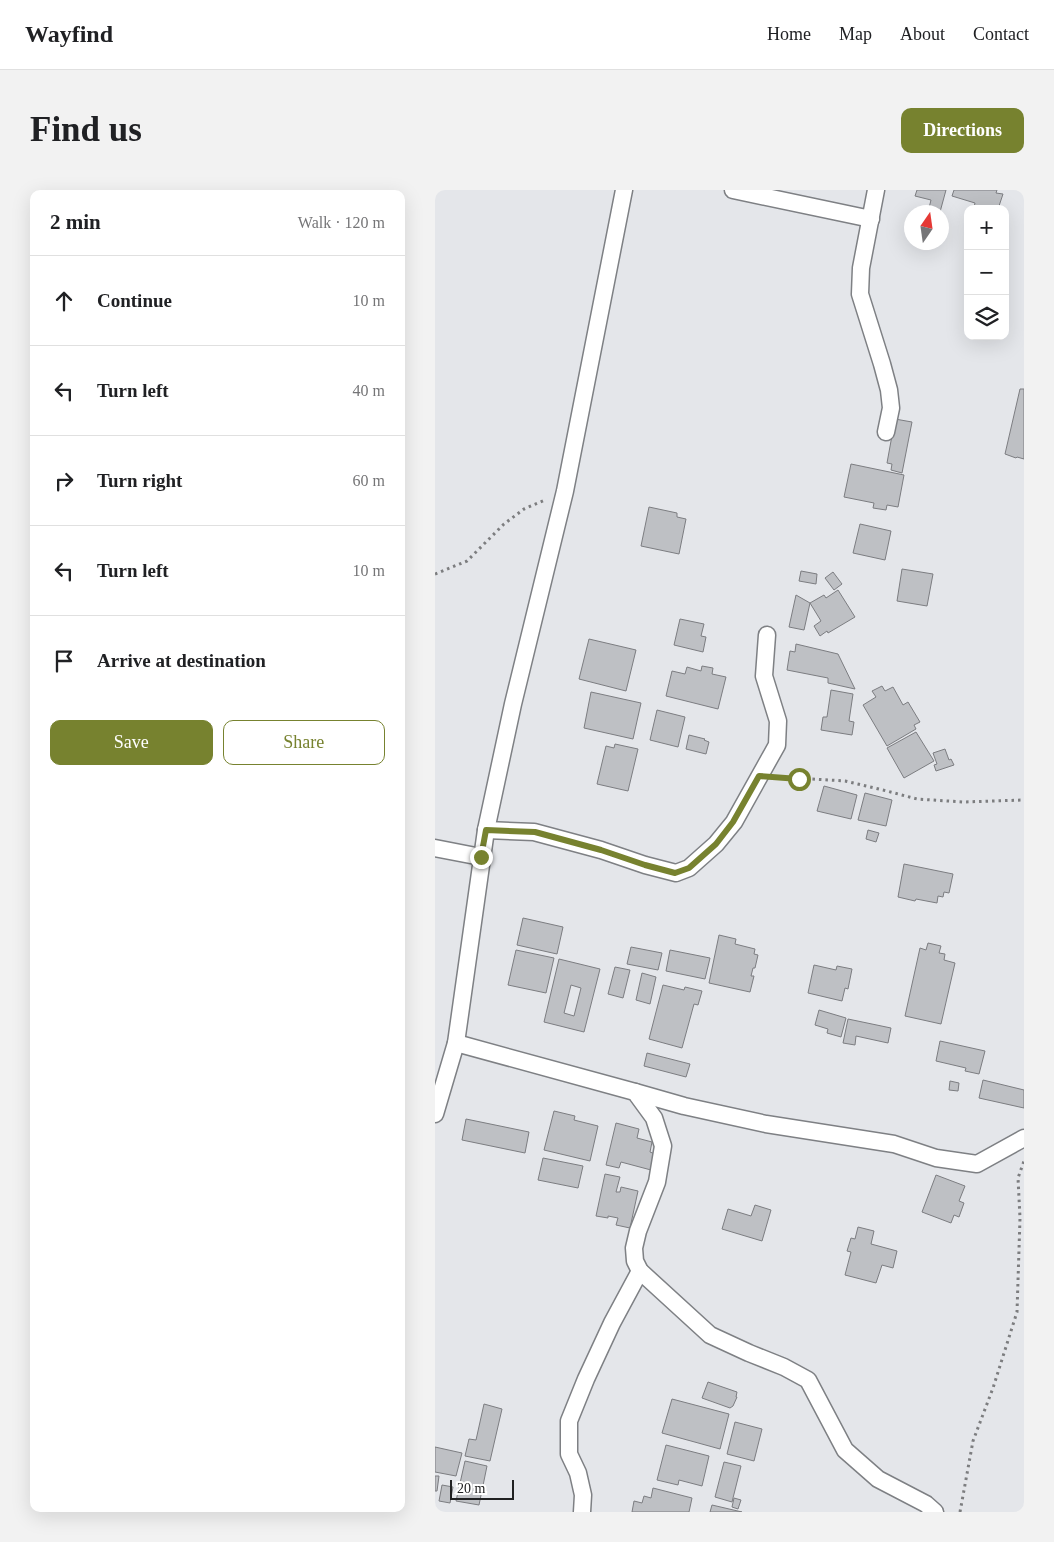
<!DOCTYPE html>
<meta charset="utf-8">
<style>
body{margin:0;font-family:"Times New Roman",serif;background:#f2f2f2;color:#202124}
.controls{position:absolute;right:15px;top:15px;display:grid;overflow:hidden;border-radius:10px;box-shadow:0 5px 20px #0002}
.controls button{width:45px;height:45px;display:grid;place-items:center;padding:0;border:0;border-bottom:1px solid #e0e0e0;background:#fff;color:#202124;font:25px sans-serif}
.compass{position:absolute;left:469px;top:15px;width:45px;height:45px;border-radius:50%;background:#fff;box-shadow:0 5px 20px #0002;rotate:13deg}
.scale{position:absolute;left:15px;bottom:12px;width:64px;box-sizing:border-box;padding-left:5px;border:2px solid #202122;border-top:0;font-size:14px;line-height:18px;white-space:nowrap;color:#202122;-webkit-text-stroke:4px #fff;paint-order:stroke}
.stop{position:absolute;width:15px;height:15px;margin:-11px;border:4px solid #77822f;border-radius:50%;background:#fff}
.stop.end{background:#77822f;border-color:#fff;box-shadow:0 1px 5px #0008}
.list{margin:0;padding:0;list-style:none}
h2{display:flex;justify-content:space-between;align-items:center;height:65px;margin:0;padding:0 20px;font-size:21px}
h2 small{font-size:16px;font-weight:400;color:#757577}
.list li{display:grid;grid-template-columns:32px 1fr auto;gap:15px;align-items:center;box-sizing:border-box;height:90px;padding:0 20px;border-top:1px solid #e0e0e0}
.list b{display:block;font-size:19px;white-space:nowrap}
.list em{font-size:16px;font-style:normal;color:#757577}
.actions{display:flex;gap:10px;padding:15px 20px}
.actions a{flex:1;padding:11px 0;border:1px solid #77822f;border-radius:10px;text-align:center;font-size:18px;color:#77822f}
.actions .main{background:#77822f;color:#fff}
.icon{flex:none;width:28px;height:28px;fill:none;stroke:currentColor;stroke-width:2;stroke-linecap:round;stroke-linejoin:round}
.map{position:relative;flex:none;width:589px;height:1322px;overflow:hidden;border-radius:10px}
header{display:flex;align-items:center;gap:30px;box-sizing:border-box;height:70px;padding:0 25px;background:#fff;border-bottom:1px solid #e0e0e0}
header strong{font-size:24px}
nav{display:flex;gap:28px;margin-inline-start:auto;font-size:18px}
.intro{display:flex;align-items:center;justify-content:space-between;box-sizing:border-box;height:120px;padding:0 30px}
h1{margin:0;font-size:35px}
.button{padding:12px 22px;border-radius:10px;background:#77822f;color:#fff;font-size:18px;font-weight:700}
main{display:flex;gap:30px;padding:0 30px}
aside{flex:1;background:#fff;border-radius:10px;box-shadow:0 5px 20px #0002}
.map>svg:first-child{display:block}
</style>
<header>
<strong>Wayfind</strong>
<nav><a>Home</a><a>Map</a><a>About</a><a>Contact</a></nav>
</header>
<div class="intro"><h1>Find us</h1><a class="button">Directions</a></div>
<main>
<aside>
<h2>2 min<small>Walk · 120 m</small></h2>
<ul class="list">
<li><svg class="icon" aria-label="ahead" viewBox="0 0 24 24"><path d="M12 20V5M6 11l6-6 6 6"/></svg><div><b>Continue</b></div><em>10 m</em></li>
<li><svg class="icon" aria-label="left" viewBox="0 0 24 24"><path d="M17 20v-9H6M10 6l-5 5 5 5"/></svg><div><b>Turn left</b></div><em>40 m</em></li>
<li><svg class="icon" aria-label="right" viewBox="0 0 24 24"><path d="M7 20v-9h11M14 6l5 5-5 5"/></svg><div><b>Turn right</b></div><em>60 m</em></li>
<li><svg class="icon" aria-label="left" viewBox="0 0 24 24"><path d="M17 20v-9H6M10 6l-5 5 5 5"/></svg><div><b>Turn left</b></div><em>10 m</em></li>
<li><svg class="icon" aria-label="arrive" viewBox="0 0 24 24"><path d="M6 21V4h12l-3 4 3 4H6"/></svg><div><b>Arrive at destination</b></div></li>
</ul>
<div class="actions"><a class="main">Save</a><a>Share</a></div>
</aside>
<div class="map">
<svg width="589" height="1322" viewBox="0 0 589 1322">
<rect width="100%" height="100%" fill="#e4e6ea"/>
<!-- building -->
<g fill="#bec0c4" stroke="#7c7d81" fill-rule="evenodd">
<polygon points="482,0 511,0 505,22 493,22 496,10 480,6"/>
<polygon points="519,0 562,0 561,3 568,4 563,19 552,16 551,19 544,19 539,17 540,13 517,6"/>
<polygon points="585,199 589,199 589,269 582,267 581,268 570,264"/>
<polygon points="460,229 477,232 467,283 456,280 457,274 452,273"/>
<polygon points="416,274 469,285 463,317 452,315 451,320 438,318 439,313 409,307"/>
<polygon points="214,317 242,323 242,327 251,329 244,364 206,356"/>
<polygon points="425,334 456,341 450,370 418,363"/>
<polygon points="467,379 498,384 492,416 462,411"/>
<polygon points="366,381 382,384 381,394 364,391"/>
<polygon points="398,382 407,394 399,400 390,388"/>
<polygon points="403,400 420,427 393,443 392,441 385,446 379,436 386,431 375,413 389,405 391,408"/>
<polygon points="361,405 375,413 369,440 354,437"/>
<polygon points="245,429 269,434 266,446 271,447 268,462 239,455"/>
<polygon points="154,449 201,460 191,501 144,489"/>
<polygon points="361,454 403,464 420,499 393,493 393,488 352,480 355,461 360,462"/>
<polygon points="267,476 278,478 277,484 291,487 283,519 231,506 237,481 250,484 252,477 266,481"/>
<polygon points="447,496 450,501 458,497 468,515 473,512 485,532 479,535 481,539 452,556 428,515 441,507 437,501"/>
<polygon points="396,500 418,504 414,531 419,532 417,545 386,540 388,527 392,527"/>
<polygon points="156,502 206,513 198,549 149,538"/>
<polygon points="222,520 250,527 243,557 215,550"/>
<polygon points="481,542 499,571 469,588 452,558"/>
<polygon points="254,545 270,549 269,550 274,552 271,564 251,559"/>
<polygon points="180,554 203,559 193,601 162,594 171,556 179,558"/>
<polygon points="510,559 514,570 516,569 519,575 501,581 499,575 502,574 498,563"/>
<polygon points="389,596 422,605 416,629 382,621"/>
<polygon points="430,603 457,610 451,636 423,630"/>
<polygon points="433,640 444,643 441,652 431,649"/>
<polygon points="469,674 518,684 514,703 509,702 508,707 503,706 502,713 481,709 480,711 463,707"/>
<polygon points="88,728 128,737 122,764 82,755"/>
<polygon points="284,745 301,749 300,754 320,759 319,764 323,765 320,778 318,778 316,786 319,786 315,802 274,793"/>
<polygon points="493,753 506,756 504,763 510,764 509,770 520,773 506,834 470,826 485,758 491,760"/>
<polygon points="196,757 227,763 223,780 192,774"/>
<polygon points="81,760 119,768 111,803 73,795"/>
<polygon points="235,760 275,768 270,789 231,781"/>
<path d="M 124,769 L 165,779 L 149,842 L 109,832 ZM 136,795 L 146,798 L 139,826 L 129,823 Z"/>
<polygon points="379,775 401,780 402,776 417,779 413,799 410,798 407,811 373,803"/>
<polygon points="180,777 195,780 188,808 173,804"/>
<polygon points="207,783 221,787 215,814 201,810"/>
<polygon points="228,795 249,800 250,797 267,801 263,815 259,814 247,858 214,849"/>
<polygon points="384,820 411,828 406,847 392,843 393,839 380,835"/>
<polygon points="413,829 456,838 453,853 421,846 420,855 408,853"/>
<polygon points="505,851 550,861 544,884 530,881 531,878 501,871"/>
<polygon points="212,863 255,874 251,887 209,876"/>
<polygon points="548,890 589,900 589,918 544,908"/>
<polygon points="515,891 524,893 523,901 514,900"/>
<polygon points="119,921 140,926 139,930 163,936 155,971 109,960"/>
<polygon points="31,929 94,942 90,963 27,950"/>
<polygon points="181,933 204,939 202,948 217,952 215,962 220,964 216,980 186,972 184,978 171,975"/>
<polygon points="108,968 148,976 143,998 103,990"/>
<polygon points="170,984 185,987 181,1002 185,1002 186,997 203,1001 195,1038 181,1035 183,1028 173,1026 173,1028 161,1026"/>
<polygon points="501,985 530,996 524,1011 529,1013 524,1027 519,1025 516,1033 487,1022"/>
<polygon points="320,1015 336,1020 327,1051 287,1039 293,1019 316,1026"/>
<polygon points="423,1037 439,1041 436,1054 462,1061 458,1078 447,1075 441,1093 410,1085 416,1062 412,1061 416,1048 420,1049"/>
<polygon points="273,1192 302,1202 301,1207 302,1207 298,1216 295,1218 267,1208"/>
<polygon points="237,1209 294,1224 285,1259 227,1243"/>
<polygon points="49,1214 67,1219 55,1271 30,1266 34,1249 41,1250"/>
<polygon points="300,1232 327,1239 319,1271 292,1264"/>
<polygon points="231,1255 274,1266 267,1296 244,1290 243,1295 222,1290"/>
<polygon points="0,1257 27,1263 21,1286 0,1282"/>
<polygon points="30,1271 52,1276 44,1315 21,1311"/>
<polygon points="289,1272 306,1276 297,1312 280,1307"/>
<polygon points="0,1286 4,1286 2,1301 0,1301"/>
<polygon points="7,1295 18,1297 15,1313 4,1311"/>
<polygon points="218,1298 257,1308 254,1322 197,1322 199,1311 207,1313 209,1306 216,1308"/>
<polygon points="299,1308 306,1310 303,1319 297,1317"/>
<polygon points="277,1315 307,1322 275,1322"/>
</g>
<g fill="none" stroke-linecap="round" stroke-linejoin="round">
<!-- street casing -->
<g stroke="#7e8084" stroke-width="19">
<g id="street">
<polyline points="298,0 436,29"/>
<polyline points="441,0 426,78 425,104 447,174 454,200 456,218 451,242"/>
<polyline points="51,640 99,642 166,660 210,675 241,683 254,678 281,654 299,632 342,555 343,531 329,486 332,445"/>
<polyline points="0,658 46,667"/>
<polyline points="21,853 200,902 219,928 228,956 222,992 203,1041 199,1058 200,1071 205,1081 275,1145 314,1163 349,1177 373,1190 410,1260 443,1289 491,1314 500,1322"/>
<polyline points="200,902 249,916 331,934 459,954 501,968 542,974 589,948"/>
<polyline points="0,924 21,853 51,640 78,514 130,301 189,0"/>
<polyline points="147,1322 148,1305 143,1283 134,1264 134,1231 151,1189 177,1133 205,1081"/>
</g>
</g>
<!-- path -->
<g stroke="#7c7d7f" stroke-width="3" stroke-dasharray="2.5 4" stroke-linecap="butt">
<polyline points="0,384 32,371 69,334 89,319 110,310"/>
<polyline points="345,587 410,591 448,600 482,609 528,612 589,610"/>
<polyline points="525,1322 538,1251 558,1198 582,1122 585,1028 583,988 589,971"/>
</g>
<!-- street -->
<use href="#street" stroke="#fff" stroke-width="16"/>
</g>
<g fill="none" stroke-linecap="round" stroke-linejoin="round">
<!-- route -->
<polyline stroke="#77822f" stroke-width="6" points="46,667 51,640 100,642 166,660 210,675 240,683 254,678 281,654 298,632 324,586 364,589"/>
</g>
</svg>
<div class="controls">
<button>+</button>
<button>−</button>
<button><svg class="icon" aria-label="layers" viewBox="0 0 24 24"><path d="M12 4l9 5-9 5-9-5zM3 14l9 5 9-5"/></svg></button>
</div>
<svg class="compass" viewBox="-18 -18 36 36"><path d="M0-13l5 13h-10z" fill="#e53935"/><path d="M0 13l5-13h-10z" fill="#757577"/></svg>
<div class="scale">20 m</div>
<div class="stop" style="left:364px;top:589px"></div>
<div class="stop end" style="left:46px;top:667px"></div>
</div>
</main>
